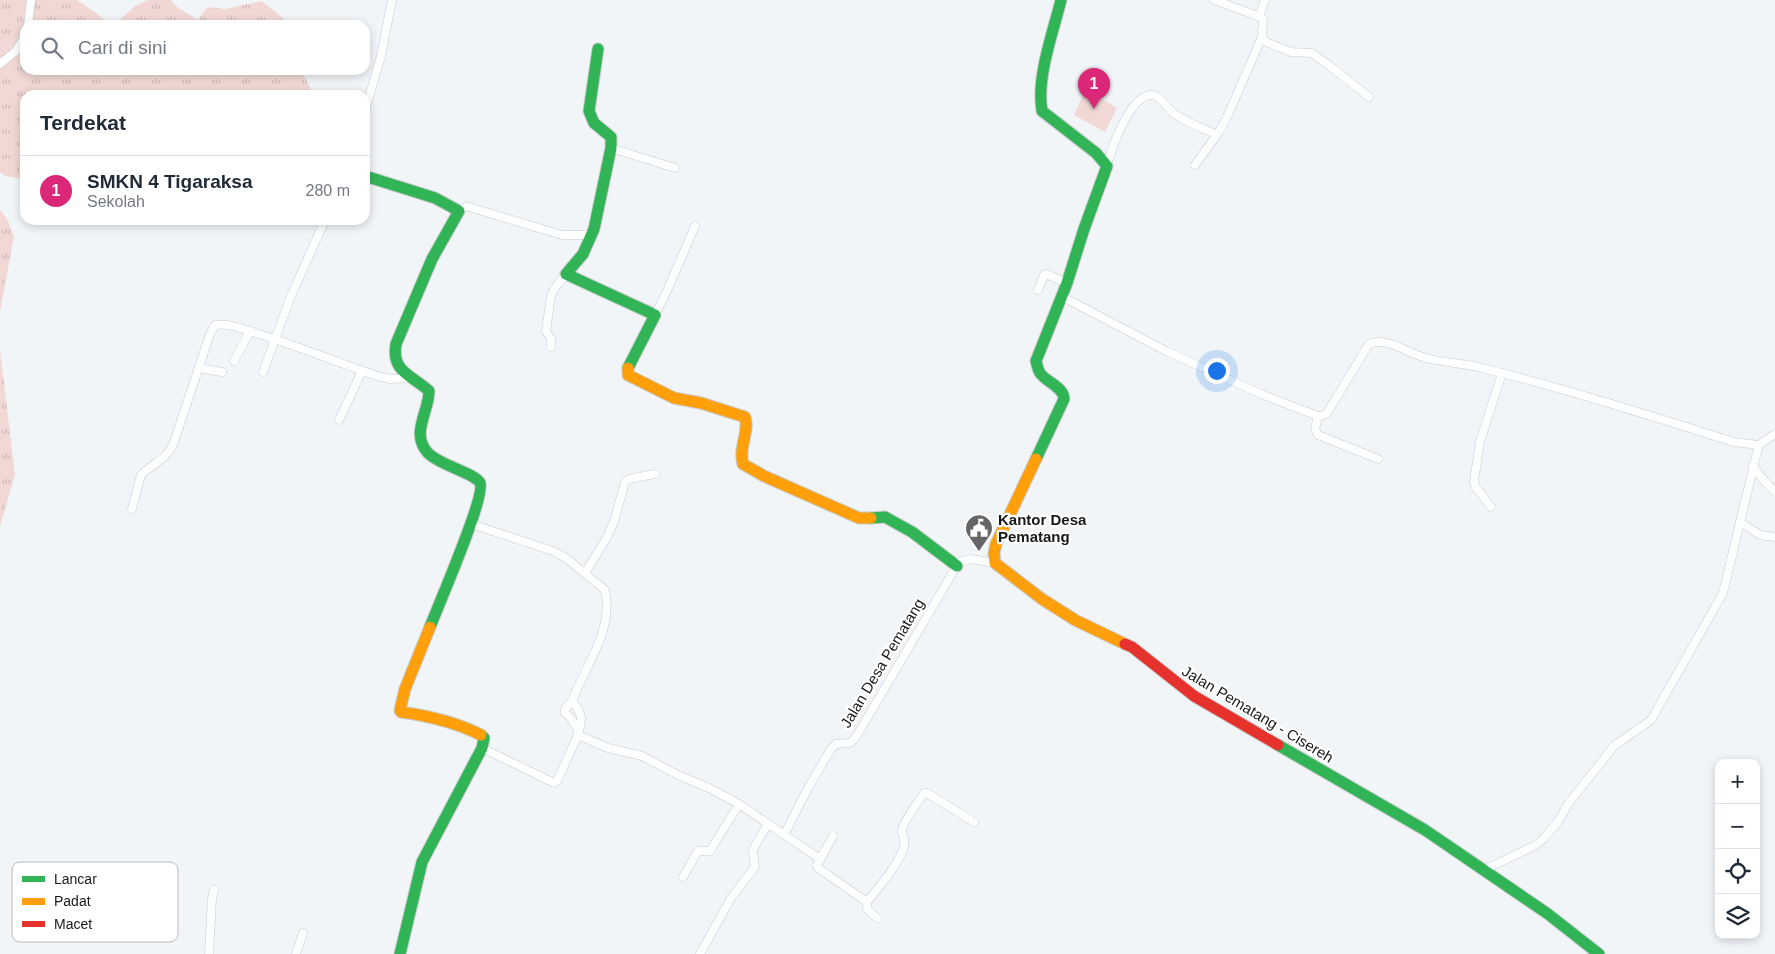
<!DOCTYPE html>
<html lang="id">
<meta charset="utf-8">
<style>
body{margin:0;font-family:Arial,sans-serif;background:#f6f6f7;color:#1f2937}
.controls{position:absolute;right:15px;bottom:15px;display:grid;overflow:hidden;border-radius:10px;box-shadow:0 2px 8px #0003}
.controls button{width:45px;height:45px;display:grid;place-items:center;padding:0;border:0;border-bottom:1px solid #e0e1e3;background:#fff;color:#1f2937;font:25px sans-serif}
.you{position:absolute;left:1216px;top:370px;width:18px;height:18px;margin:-12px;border:4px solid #fff;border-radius:50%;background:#1a73e8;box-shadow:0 0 0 8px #1a73e833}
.badge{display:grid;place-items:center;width:32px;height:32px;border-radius:50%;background:#db2777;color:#fff;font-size:16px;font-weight:700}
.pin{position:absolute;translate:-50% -41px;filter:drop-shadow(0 1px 2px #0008)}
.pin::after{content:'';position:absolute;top:26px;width:18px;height:15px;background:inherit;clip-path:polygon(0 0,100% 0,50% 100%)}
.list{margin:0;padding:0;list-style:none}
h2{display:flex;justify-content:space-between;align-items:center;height:65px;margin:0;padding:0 20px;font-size:21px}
h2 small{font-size:16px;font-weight:400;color:#747a83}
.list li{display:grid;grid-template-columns:32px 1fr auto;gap:15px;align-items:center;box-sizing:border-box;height:70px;padding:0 20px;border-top:1px solid #e0e1e3}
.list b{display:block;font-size:19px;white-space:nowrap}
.list p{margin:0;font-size:16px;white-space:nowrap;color:#747a83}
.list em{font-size:16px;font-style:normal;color:#747a83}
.icon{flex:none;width:28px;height:28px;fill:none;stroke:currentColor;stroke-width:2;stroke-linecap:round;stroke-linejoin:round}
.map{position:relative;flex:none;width:1775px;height:954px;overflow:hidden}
.search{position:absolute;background:#fff;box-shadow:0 2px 8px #0003;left:20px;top:20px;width:350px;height:55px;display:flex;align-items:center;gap:12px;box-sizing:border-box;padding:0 18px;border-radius:15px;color:#747a83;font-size:19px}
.panel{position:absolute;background:#fff;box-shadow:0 2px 8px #0003;left:20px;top:90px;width:350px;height:135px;border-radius:15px}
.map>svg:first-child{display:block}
</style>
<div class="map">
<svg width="1775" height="954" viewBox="0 0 1775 954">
<defs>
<pattern id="grass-tufts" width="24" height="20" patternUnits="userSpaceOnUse" patternTransform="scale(1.25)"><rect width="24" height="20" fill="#f1d8d5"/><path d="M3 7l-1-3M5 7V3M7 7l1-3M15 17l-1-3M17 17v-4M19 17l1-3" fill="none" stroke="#ceb9b6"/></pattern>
</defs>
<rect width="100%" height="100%" fill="#f2f5f8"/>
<!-- grass -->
<g fill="url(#grass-tufts)">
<polygon points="0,0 77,0 96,13 110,25 25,25 25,70 301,70 314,95 25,95 25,179 5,176 0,172"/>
<polygon points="148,0 171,0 177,7 198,20 207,7 225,9 262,1 291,25 114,25 135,6"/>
<polygon points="0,210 7,219 14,236 0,312"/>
<polygon points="0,350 15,475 0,526"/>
</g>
<!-- pitch -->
<polygon fill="#f1d8d5" points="1086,89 1117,108 1105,132 1074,115"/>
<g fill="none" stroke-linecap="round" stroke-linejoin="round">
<!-- street casing -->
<g stroke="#c9cbcd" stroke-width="9">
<g id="street">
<polyline points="1214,0 1261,17 1263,20 1262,34 1264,41 1291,52 1312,53 1330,66 1369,97"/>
<polyline points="1259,17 1265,0"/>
<polyline points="28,25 31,0"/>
<polyline points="0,64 16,51 25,36"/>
<polyline points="365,111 381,56 392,0"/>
<polyline points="611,148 675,168"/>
<polyline points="1195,165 1219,132 1227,117 1262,37"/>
<path d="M 1107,166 C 1111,149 1131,93 1152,95 C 1161,96 1166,107 1172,112 C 1185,122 1202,128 1217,135"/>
<polyline points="459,211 465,207 469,207 562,235 592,235"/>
<polyline points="1038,290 1044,275 1046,274 1067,283"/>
<path d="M 1061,296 L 1166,351 L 1261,394 L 1318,416 L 1324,415 L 1327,413 L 1369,344 C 1387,336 1408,354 1426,358 C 1444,363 1464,363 1482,368 C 1567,389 1651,416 1734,442 L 1759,445"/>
<polyline points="655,315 667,291 695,226"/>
<polyline points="551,347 551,339 546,331 551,296 554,289 566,274"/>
<polyline points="234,361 250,331"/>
<polyline points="199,368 222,372"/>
<polyline points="263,372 291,296 325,220"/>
<polyline points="1318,416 1315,429 1318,435 1378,459"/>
<polyline points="339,420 362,371"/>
<polyline points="1753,465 1760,476 1775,492"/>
<polyline points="1491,507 1475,486 1474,481 1480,442 1502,373"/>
<path d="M 132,509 L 141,475 C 153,463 166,460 173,445 L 210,334 L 215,325 C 228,323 244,329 256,333 C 297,346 337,362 377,376 L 390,379 L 412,378"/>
<polyline points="1740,522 1760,535 1775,537"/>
<path d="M 471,524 L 553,551 L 566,558 L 605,590 C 614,631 585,666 572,701 C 584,716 582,718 578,735"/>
<polyline points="585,573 606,539 614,522 625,482 629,479 655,474"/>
<polyline points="572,701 565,709 565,713 570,717 579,732"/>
<polyline points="482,748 554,783 557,781 578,735 608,748 642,756 678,775 709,788 739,804 820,859"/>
<polyline points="784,835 807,790 831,749 836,744 850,743 856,737 959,562 971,559 995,563"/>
<polyline points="833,836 817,865 818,868 867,902 867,909 877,918"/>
<polyline points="1484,870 1536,845 1544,838 1558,822 1568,804 1614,746 1651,720 1723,593 1756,456 1759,445 1775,434"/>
<polyline points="683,877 698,851 710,851 739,804"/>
<path d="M 867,902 C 878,888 900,863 904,846 C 906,841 902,836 902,831 C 903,821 918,803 924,793 L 927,793 L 974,822"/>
<polyline points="209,954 212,899 214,890"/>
<polyline points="296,954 303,933"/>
<polyline points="700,954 731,898 755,867 753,851 756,844 768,824"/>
</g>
</g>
<!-- fast casing -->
<g stroke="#c9cbcd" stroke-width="13">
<g id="fast">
<polyline points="598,49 589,111 594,123 611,137 611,148 594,229 583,254 566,274 655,315 628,368"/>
<path d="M 365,176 L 435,198 L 459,211 L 432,259 L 396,344 C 391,372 412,375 429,391 C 429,412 410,434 428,453 C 439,465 475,473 480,483 C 486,496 438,606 430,627"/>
<path d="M 1036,459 L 1064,399 C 1064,387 1046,382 1040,373 C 1038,370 1037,365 1036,361 L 1067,283 L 1084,229 L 1107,166 L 1096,153 L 1042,111 C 1036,78 1053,33 1061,0"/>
<polyline points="871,518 885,517 912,532 957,566"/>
<polyline points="1278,745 1425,830 1548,914 1599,954"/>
<polyline points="400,954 422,862 482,748 484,738 481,735"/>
</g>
</g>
<!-- slow casing -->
<g stroke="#c9cbcd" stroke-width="13">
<g id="slow">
<path d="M 628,368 L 628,375 L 674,398 L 701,403 L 745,417 C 750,430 738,448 743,464 L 764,476 L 859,518 L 871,518"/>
<polyline points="1036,459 996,544 994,553 995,563 1042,599 1075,620 1125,644"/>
<path d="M 430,627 L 405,689 L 400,710 L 401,712 C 429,716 456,722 481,735"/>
</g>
</g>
<!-- jam casing -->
<g stroke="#c9cbcd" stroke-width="13">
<polyline id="jam" points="1125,644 1132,647 1194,696 1278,745"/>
</g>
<!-- street -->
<use href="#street" stroke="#fdfefe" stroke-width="8"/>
<!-- fast -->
<use href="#fast" stroke="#30b455" stroke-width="11"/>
<!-- slow -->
<use href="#slow" stroke="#ff9f0a" stroke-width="11"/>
<!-- jam -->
<use href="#jam" stroke="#e5322d" stroke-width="11"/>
</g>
<!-- icons -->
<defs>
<g id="civic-pin" transform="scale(1.4375)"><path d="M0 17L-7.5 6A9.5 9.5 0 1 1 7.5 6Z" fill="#646668" stroke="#fff"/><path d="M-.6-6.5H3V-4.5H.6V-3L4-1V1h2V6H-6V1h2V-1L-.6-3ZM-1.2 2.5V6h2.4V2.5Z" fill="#fff"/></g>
</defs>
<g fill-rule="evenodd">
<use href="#civic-pin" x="979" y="528"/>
</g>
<g text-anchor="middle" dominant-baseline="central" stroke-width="4.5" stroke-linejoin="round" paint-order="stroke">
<!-- poi labels -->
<g font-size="15" font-weight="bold" fill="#17191b" stroke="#fff" text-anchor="start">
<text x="998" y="519">Kantor Desa<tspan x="998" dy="17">Pematang</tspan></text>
</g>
<!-- street labels -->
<g font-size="15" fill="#17191b" stroke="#fff">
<text transform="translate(882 663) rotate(-59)">Jalan Desa Pematang</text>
<text transform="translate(1258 714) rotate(31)">Jalan Pematang - Cisereh</text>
</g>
</g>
<!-- legend -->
<rect x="12" y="862" width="166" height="80" rx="8" fill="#fff" stroke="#b9babb" stroke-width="1"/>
<rect x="22" y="876" width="23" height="6" fill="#30b455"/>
<rect x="22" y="898" width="23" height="7" fill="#ff9f0a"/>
<rect x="22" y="921" width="23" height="6" fill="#e5322d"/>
<g font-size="14" fill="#17191b">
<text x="54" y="884">Lancar</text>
<text x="54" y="906">Padat</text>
<text x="54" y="929">Macet</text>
</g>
</svg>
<div class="controls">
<button>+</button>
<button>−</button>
<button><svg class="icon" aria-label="locate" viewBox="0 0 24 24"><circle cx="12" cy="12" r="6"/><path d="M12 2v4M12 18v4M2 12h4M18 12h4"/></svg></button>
<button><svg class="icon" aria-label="layers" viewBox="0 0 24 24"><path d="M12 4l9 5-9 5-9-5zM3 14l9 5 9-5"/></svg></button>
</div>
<div class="you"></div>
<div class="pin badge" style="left:1094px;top:109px">1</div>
<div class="search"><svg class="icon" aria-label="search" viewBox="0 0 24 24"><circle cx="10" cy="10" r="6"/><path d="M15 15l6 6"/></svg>Cari di sini</div>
<section class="panel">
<h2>Terdekat<small></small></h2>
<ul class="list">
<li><span class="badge">1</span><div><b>SMKN 4 Tigaraksa</b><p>Sekolah</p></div><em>280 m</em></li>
</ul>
</section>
</div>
